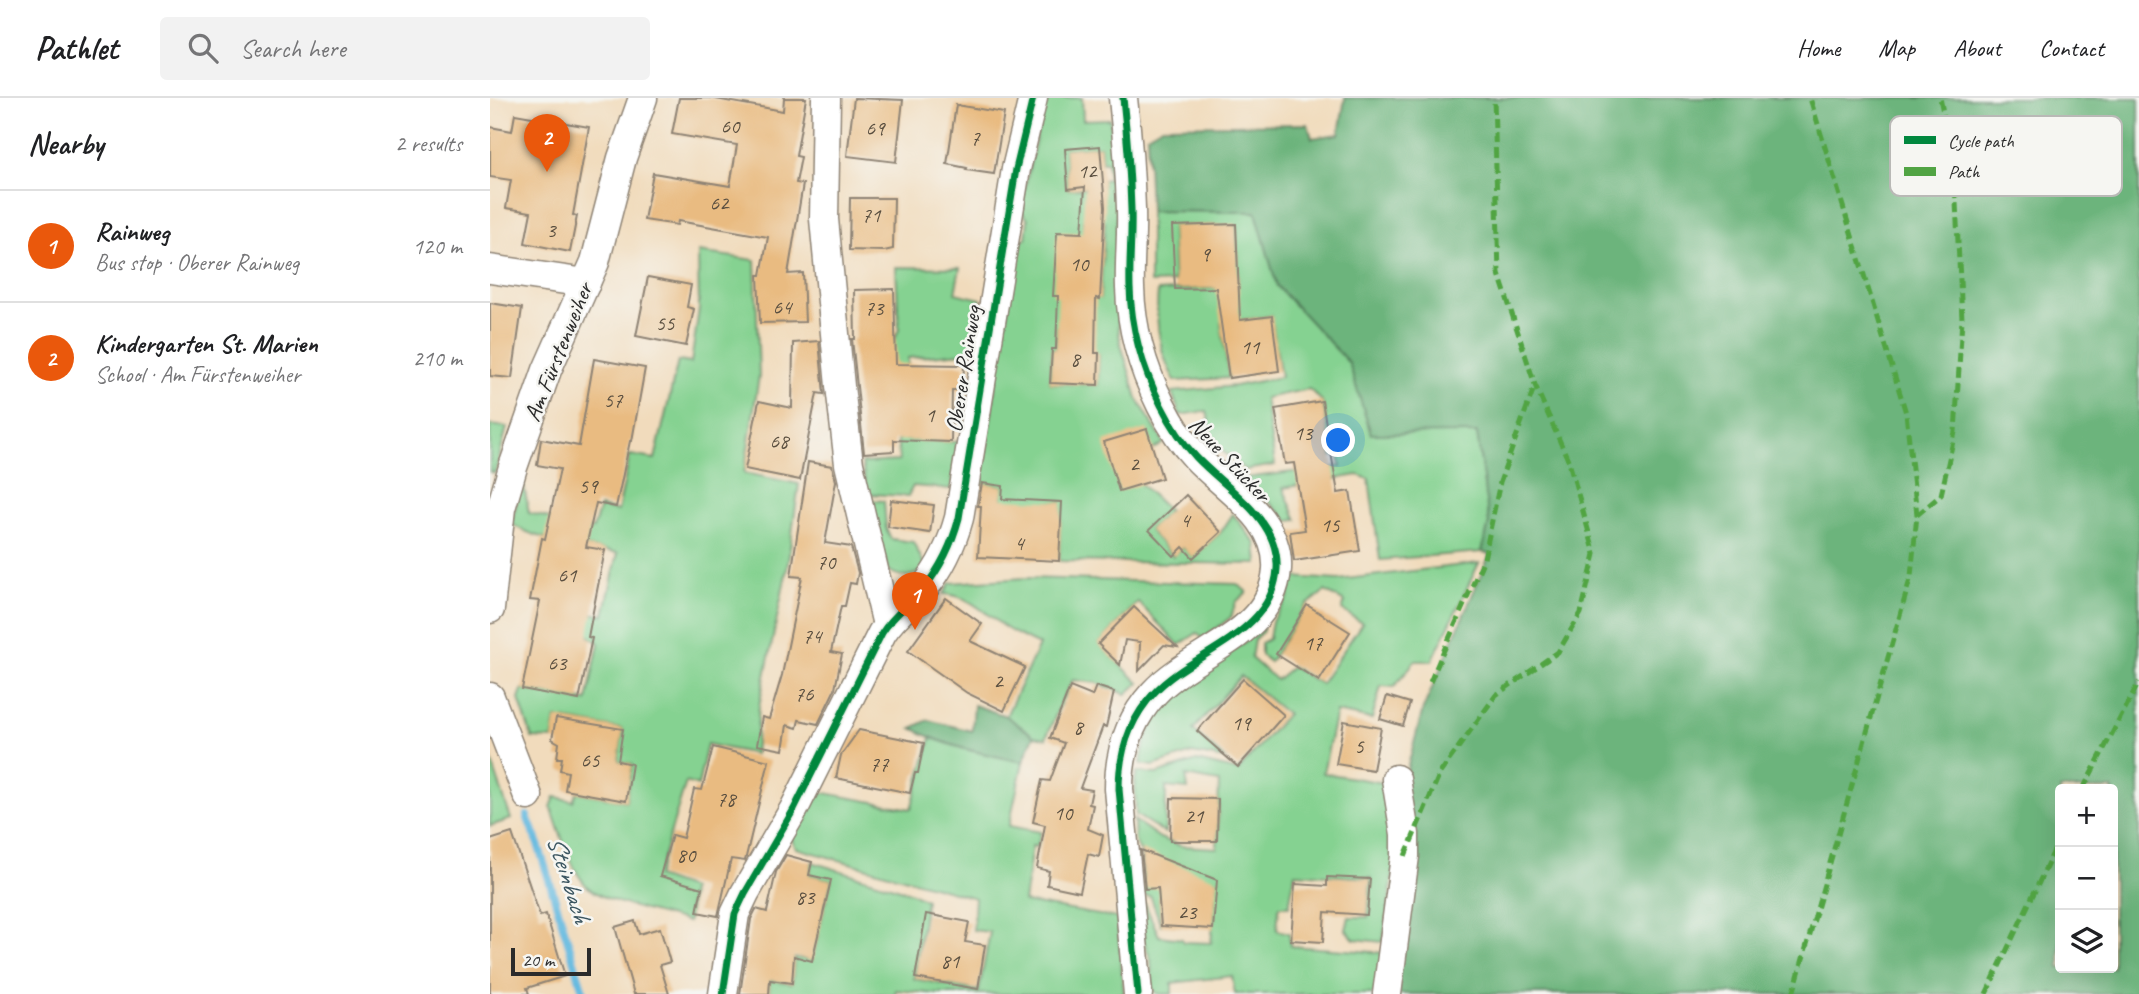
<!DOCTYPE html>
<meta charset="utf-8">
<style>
body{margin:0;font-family:Caveat,sans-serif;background:#f2f2f2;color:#202124}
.controls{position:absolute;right:21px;bottom:21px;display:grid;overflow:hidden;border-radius:7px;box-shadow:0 7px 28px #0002}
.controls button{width:63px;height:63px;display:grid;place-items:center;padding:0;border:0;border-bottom:2px solid #e0e0e0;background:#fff;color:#202124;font:35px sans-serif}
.scale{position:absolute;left:21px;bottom:18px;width:80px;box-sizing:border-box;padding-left:7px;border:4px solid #2b2b2b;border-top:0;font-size:19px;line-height:24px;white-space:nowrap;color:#2b2b2b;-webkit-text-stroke:5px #f6f6f2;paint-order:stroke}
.you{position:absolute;left:849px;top:343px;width:24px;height:24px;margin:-18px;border:5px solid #fff;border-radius:50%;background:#1a73e8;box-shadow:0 0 0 10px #1a73e833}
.badge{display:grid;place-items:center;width:46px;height:46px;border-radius:50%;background:#ea580c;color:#fff;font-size:23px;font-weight:700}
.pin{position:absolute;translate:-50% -58px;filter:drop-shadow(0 2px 4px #0008)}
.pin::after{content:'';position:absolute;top:37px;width:24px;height:21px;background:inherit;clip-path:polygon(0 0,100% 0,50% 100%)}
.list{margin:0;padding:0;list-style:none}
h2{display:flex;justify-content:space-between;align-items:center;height:91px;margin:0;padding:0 28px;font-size:30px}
h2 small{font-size:23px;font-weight:400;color:#757577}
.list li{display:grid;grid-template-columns:46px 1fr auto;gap:21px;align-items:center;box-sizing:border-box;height:112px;padding:0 28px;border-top:2px solid #e0e0e0}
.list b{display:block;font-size:26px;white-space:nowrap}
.list p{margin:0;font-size:23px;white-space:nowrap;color:#757577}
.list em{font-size:23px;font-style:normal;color:#757577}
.icon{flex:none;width:38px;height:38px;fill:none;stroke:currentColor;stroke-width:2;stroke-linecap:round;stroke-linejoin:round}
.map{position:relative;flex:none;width:1649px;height:896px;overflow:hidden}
header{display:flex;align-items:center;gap:42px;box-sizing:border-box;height:98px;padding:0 35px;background:#fff;border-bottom:2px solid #e0e0e0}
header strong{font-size:33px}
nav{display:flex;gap:38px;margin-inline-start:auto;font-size:24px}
.search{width:490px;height:63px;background:#f2f2f2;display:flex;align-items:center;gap:18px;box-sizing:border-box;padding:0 24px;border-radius:7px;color:#757577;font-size:26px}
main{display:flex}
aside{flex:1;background:#fff}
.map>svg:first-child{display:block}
</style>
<header>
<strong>Pathlet</strong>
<div class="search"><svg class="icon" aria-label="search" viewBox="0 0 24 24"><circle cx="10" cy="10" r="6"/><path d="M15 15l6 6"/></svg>Search here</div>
<nav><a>Home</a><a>Map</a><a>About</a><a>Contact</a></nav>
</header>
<main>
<aside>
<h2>Nearby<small>2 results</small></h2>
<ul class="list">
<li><span class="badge">1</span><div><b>Rainweg</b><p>Bus stop · Oberer Rainweg</p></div><em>120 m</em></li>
<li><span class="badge">2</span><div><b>Kindergarten St. Marien</b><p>School · Am Fürstenweiher</p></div><em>210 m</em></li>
</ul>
</aside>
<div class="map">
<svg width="1649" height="896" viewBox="0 0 1649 896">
<rect width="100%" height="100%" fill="#f6f6f2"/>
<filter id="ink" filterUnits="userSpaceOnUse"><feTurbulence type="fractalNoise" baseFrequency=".0143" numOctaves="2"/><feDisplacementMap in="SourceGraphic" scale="14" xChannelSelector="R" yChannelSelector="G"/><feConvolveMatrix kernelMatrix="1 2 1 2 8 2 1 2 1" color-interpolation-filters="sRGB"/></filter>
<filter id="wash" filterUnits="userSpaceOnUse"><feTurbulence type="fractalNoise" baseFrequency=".00686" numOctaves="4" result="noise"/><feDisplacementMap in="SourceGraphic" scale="28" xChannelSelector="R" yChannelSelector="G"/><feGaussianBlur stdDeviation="1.57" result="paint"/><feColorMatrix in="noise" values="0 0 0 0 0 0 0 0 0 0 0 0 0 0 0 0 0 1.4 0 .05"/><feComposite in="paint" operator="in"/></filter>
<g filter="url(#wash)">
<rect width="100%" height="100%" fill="#f1dbbc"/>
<!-- green -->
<g fill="#85d291" stroke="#587e5e" stroke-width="2" fill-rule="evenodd">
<path d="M 555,0 L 592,0 L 593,22 L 620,21 L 627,94 L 626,204 L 630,243 L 647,300 L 674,345 L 663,352 L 651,386 L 679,413 L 659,432 L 683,458 L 693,449 L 703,459 L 731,434 L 743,416 L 766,446 L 768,466 L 569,463 L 571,404 L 511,407 L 513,388 L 491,385 L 528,141 L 536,141 L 538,121 L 532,114 L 534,94 ZM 610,48 L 612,64 L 617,64 L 619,81 L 612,82 L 613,88 L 578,91 L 575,51 ZM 593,122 L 615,124 L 610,200 L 596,200 ZM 567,229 L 605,255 L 609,256 L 608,287 L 560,285 L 562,251 L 566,251 Z"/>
<path d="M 660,113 L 766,114 L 787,188 L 859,265 L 881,336 L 987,334 L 999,425 L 992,454 L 890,462 L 879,381 L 868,377 L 793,390 L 807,422 L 798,423 L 755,380 L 851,368 L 849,357 L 842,358 L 832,303 L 819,291 L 775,300 L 785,367 L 755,372 L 723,345 L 717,313 L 690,317 L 682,294 L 745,288 L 791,279 L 781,218 L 731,225 L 739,280 L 685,283 C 669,255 665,225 668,193 L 748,189 L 746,127 L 682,128 L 684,184 L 660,185 Z"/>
<path d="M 208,154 L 265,162 L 269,278 L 254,375 L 309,386 L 297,471 L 269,608 L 265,656 L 217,646 L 208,688 L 196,684 L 167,779 L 201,791 L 198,824 C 174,816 117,805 100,791 C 82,777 69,731 61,709 L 65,699 L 83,703 L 87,694 L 136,703 L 142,666 L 128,663 L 133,631 L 66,620 L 62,641 L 42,640 L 29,601 L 32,591 L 97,603 L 109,545 L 95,535 L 98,515 L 114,517 L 128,455 C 100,449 41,442 21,425 L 33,384 L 39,415 L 103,431 L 110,409 L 128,413 L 140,357 L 165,361 L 188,263 L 201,265 L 209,211 Z"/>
<polygon points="406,169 470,170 465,195 491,201 483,254 418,260 417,342 468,344 461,391 423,388 418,398 377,396 372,365 409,363 401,250 409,231"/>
<polygon points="0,327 17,329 5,375 0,374"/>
<path d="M 379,402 L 394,403 L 396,430 L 401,441 L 423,444 L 436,470 C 422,480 412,481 398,472 Z"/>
<path d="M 989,465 L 942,563 L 925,563 L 904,589 L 891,588 L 882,621 L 846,614 L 833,675 L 894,685 L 909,738 L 893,844 L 864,841 L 856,832 L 859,819 L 878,819 L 881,780 L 805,775 L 799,808 L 789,808 L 787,832 L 799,835 L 800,848 L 896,855 L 889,896 L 745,896 L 742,878 L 682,885 L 682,896 L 667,896 L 662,890 L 661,862 L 654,844 L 651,806 L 655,806 L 669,838 L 692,841 L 693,844 L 721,845 L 727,782 L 669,800 L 671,828 L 661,799 L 653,797 L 651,755 L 645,744 L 644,722 L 670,740 L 691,748 L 727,750 L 729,684 L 696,678 L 698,691 L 676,689 L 675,735 L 646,717 L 645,682 L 647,674 L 666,676 L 707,663 L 748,673 L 797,616 L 751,578 L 703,632 L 735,661 L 702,655 L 663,668 L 651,666 C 658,593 727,573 773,528 L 773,533 L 764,542 L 761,560 L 786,582 L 802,569 L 831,586 L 872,525 L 852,512 L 855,504 L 835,493 L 817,507 L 780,564 L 771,557 L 771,545 L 779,541 L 782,523 L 798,500 L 803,479 L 848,482 Z"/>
<path d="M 535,480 L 747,486 L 757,494 L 746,504 L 741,519 L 713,541 L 707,535 L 689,547 L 648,504 L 609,546 L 649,585 L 636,596 L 607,585 L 583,582 L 572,602 L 556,640 L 544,638 L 516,618 L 549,547 C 537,541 524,536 513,528 C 495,515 478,497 454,496 L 460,485 Z"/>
<polygon points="441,640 474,651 533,664 519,728 551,734 547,749 542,748 534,804 627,820 634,896 448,896 406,892 405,896 279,896 280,882 302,885 304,860 322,862 341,782 319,777 322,764 420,794 436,802 424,881 489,893 500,834 483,832 485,800 306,750 301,740 330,694 421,711"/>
<polygon points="0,658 21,721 0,728"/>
</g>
<!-- forest -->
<g fill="#6cb47b" stroke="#4c7053" stroke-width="2" fill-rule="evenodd">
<path d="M 855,0 L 1649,0 L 1649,896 L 903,896 L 915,679 L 933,611 L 1000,456 L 992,454 L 999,425 L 987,335 L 881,336 L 859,265 L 787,188 L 766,114 L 660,113 L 657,37 L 672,28 L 818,26 L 822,40 L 849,36 ZM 1570,691 L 1623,691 L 1623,870 L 1570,870 Z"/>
<path d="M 484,607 L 516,618 L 544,638 L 533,664 C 495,656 457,649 422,630 L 438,622 L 482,633 Z"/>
</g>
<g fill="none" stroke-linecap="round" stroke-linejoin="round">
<!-- stream -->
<polyline stroke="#63b9df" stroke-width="8" points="37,718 49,749 94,896"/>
</g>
<g id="blocks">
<!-- building -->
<g fill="#e9bb81">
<polygon points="189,0 220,0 293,13 294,0 316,0 306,58 311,59 306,85 313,86 298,176 313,175 315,224 270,225 268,177 271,177 278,139 188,123 187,127 154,122 163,75 240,88 247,47 182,36"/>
<polygon points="364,0 413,2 406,64 357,58"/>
<polygon points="466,7 514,15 504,76 476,72 477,70 457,66"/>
<polygon points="25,16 99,29 83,117 87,118 80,154 35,145 41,114 16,110 21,82 0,79 0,29 22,33"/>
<polygon points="610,48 615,109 610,201 606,200 605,255 609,255 608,287 560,285 562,251 566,251 568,198 563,198 567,134 592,135 595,89 578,91 575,51"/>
<polygon points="360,100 404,100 403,151 394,153 359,152"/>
<polygon points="746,126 750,222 782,218 789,273 739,280 726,190 685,191 682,128"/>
<polygon points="158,179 201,187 197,209 204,211 196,248 146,238"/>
<polygon points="404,191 406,266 474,267 473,292 462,292 461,344 404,342 404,353 374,355 362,241 365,241 364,192"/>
<polygon points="0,205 32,210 22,280 0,278"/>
<polygon points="329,243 334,296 327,295 310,382 255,371 269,303 302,310 303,245"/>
<polygon points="104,261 155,270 142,343 140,343 126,409 106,405 96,449 115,452 98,539 102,540 89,602 32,591 50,503 40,502 52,440 55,441 70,371 47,367 51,341 89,348"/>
<polygon points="832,303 848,395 860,393 870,453 804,463 800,434 815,432 804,365 795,366 785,311"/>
<polygon points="657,331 672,380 629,393 614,344"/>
<polygon points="318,364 342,368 346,383 335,445 361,449 368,475 366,486 360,485 355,508 351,508 341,554 352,556 345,591 328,626 309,622 307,630 297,627 293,652 267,647 272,619 279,621 292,577 312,479 301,478"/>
<polygon points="492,385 513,388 512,401 572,404 569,463 488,459 491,408 488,408"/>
<polygon points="696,397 731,434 703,460 693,449 684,458 659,432"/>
<polygon points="401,402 444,407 440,435 398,429"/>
<polygon points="456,500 492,526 480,543 535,569 514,613 477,595 418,553"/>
<polygon points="817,507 860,534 829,583 786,556"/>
<polygon points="644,509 687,549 674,547 649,573 650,544 635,542 630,567 608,546"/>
<polygon points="753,581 794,617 748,669 707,633"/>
<polygon points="606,588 624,594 616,629 613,628 590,690 602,692 599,706 603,707 598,731 613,737 609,759 598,756 590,794 557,787 559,773 547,770 555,727 543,724 552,682 560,683 574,645 560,640 580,589 602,598"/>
<polygon points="897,598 920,605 913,628 890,621"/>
<polygon points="66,620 133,631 128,663 142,666 136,703 75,692 78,674 70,672 72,660 67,660 69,645 62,641"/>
<polygon points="854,623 891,630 883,672 846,666"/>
<polygon points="369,632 434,645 428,675 425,675 420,695 346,680 351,657"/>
<polygon points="223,649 279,663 255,763 241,761 228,818 207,814 212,790 170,778 182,737 193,740 204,691 212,692"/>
<polygon points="681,700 728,701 727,743 680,743"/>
<polygon points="22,735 50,818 56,816 75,878 37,890 39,896 0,896 0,742"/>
<polygon points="651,752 727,782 723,831 671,828 668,790 655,791"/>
<polygon points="296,757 322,764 319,777 341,782 322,863 304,858 302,885 280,882 279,896 250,896 261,821 266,811 277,814 286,774"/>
<polygon points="837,779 880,781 877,817 835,814 833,844 801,842 805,786 837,788"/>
<polygon points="436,816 479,824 475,844 495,847 488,891 425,880"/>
<polygon points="145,823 149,836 170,830 180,864 170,867 179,896 144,896 125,829"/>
</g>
</g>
</g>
<g filter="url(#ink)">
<use href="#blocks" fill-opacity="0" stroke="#8e8374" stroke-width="2"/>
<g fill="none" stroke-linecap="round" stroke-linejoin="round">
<!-- minor casing -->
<g stroke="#8e8374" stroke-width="31">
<g id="minor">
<polyline points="336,0 334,121 350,288 359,366 397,527"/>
<path d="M 633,0 C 637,37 640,74 641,111 C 642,137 639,164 640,190 C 641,230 653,271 671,307 C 680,325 692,344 706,359 C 736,391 790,421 787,471 C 782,538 702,553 664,595 C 639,622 629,655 629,691 L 648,896"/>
<polyline points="0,171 96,185"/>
<polyline points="0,511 11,410 23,369 57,272 105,164 132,60 153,0"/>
<polyline points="0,599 38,698"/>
<path d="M 233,896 L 245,816 L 255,795 L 304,711 L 392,535 C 403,517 421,505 434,490 C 452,468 462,446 469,420 L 526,71 L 543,0"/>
<polyline points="897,896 915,758 915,736 906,681"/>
</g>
</g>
<!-- minor -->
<use href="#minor" stroke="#fff" stroke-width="28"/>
<!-- quiet -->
<g stroke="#51a443" stroke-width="5" stroke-dasharray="10 5" stroke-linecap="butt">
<polyline points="1427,417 1451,397 1465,334 1472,221 1464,66 1450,0"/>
<polyline points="940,584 994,461 1010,384 1045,287"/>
<polyline points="1593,691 1649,584"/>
<polyline points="915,758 950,675 1006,597 1068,554 1091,515 1105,456 1079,364 1045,287 1009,176 1004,0"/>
<polyline points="1303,896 1421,478 1427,417 1416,315 1320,0"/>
<polyline points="1496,896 1570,740"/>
</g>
<!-- cycleway casing -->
<g stroke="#f6f6f2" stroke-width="11">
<g id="cycleway">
<path d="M 633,0 C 637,37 640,74 641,111 C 642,137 639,164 640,190 C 641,230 653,271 671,307 C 680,325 692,344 706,359 C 736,391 790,421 787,471 C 782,538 702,553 664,595 C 639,622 629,655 629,691 L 648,896"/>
<path d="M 233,896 L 245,816 L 255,795 L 304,711 L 392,535 C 403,517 421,505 434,490 C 452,468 462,446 469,420 L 526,71 L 543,0"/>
</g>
</g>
<!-- cycleway -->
<use href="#cycleway" stroke="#00873e" stroke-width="7"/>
</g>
</g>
<g text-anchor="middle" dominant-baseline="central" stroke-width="5" stroke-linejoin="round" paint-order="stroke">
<!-- number labels -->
<g font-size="21" fill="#5a4f40">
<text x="240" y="28">60</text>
<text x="385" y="30">69</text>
<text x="485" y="40">7</text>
<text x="597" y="73">12</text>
<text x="229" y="105">62</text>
<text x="381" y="117">71</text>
<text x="61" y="132">3</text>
<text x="715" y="156">9</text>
<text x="589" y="166">10</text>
<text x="292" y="209">64</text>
<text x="384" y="210">73</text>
<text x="175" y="225">55</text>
<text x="760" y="249">11</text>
<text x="585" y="261">8</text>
<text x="123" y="302">57</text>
<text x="440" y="317">1</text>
<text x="813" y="335">13</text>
<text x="289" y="343">68</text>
<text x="644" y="366">2</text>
<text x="98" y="388">59</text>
<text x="695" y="422">4</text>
<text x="840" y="427">15</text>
<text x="529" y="445">4</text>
<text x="336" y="464">70</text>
<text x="77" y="477">61</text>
<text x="322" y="538">74</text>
<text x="823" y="545">17</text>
<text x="67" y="565">63</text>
<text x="508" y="583">2</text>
<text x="314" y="596">76</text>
<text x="751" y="625">19</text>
<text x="588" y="629">8</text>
<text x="869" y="648">5</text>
<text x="100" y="662">65</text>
<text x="389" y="666">77</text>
<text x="236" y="701">78</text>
<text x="573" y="715">10</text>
<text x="704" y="718">21</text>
<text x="196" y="757">80</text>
<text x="315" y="799">83</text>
<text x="697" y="814">23</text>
<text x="460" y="863">81</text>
</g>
<!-- street labels -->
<g font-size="24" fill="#2b2b2b" stroke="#f6f6f2">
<text transform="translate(68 254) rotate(-68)">Am Fürstenweiher</text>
<text transform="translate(473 271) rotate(-81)">Oberer Rainweg</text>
<text transform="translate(740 361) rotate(47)">Neue Stücker</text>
</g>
<!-- water labels -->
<g font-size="26" font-style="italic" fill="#3c5661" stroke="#f6f6f2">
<text transform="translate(79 781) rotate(72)">Steinbach</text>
</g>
</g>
<!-- legend -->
<rect x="1400" y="18" width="232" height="80" rx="10" fill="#f6f6f2" stroke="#b9b9b6" stroke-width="2"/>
<rect x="1414" y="38" width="32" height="8" fill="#00873e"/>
<rect x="1414" y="69" width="32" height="9" fill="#51a443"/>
<g font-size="19" fill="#2b2b2b">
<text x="1458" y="49">Cycle path</text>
<text x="1458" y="80">Path</text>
</g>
</svg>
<div class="controls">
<button>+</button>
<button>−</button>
<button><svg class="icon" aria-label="layers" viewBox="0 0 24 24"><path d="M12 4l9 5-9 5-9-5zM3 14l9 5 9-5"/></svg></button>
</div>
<div class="scale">20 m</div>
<div class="you"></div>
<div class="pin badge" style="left:425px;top:532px">1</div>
<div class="pin badge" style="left:57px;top:74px">2</div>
</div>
</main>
